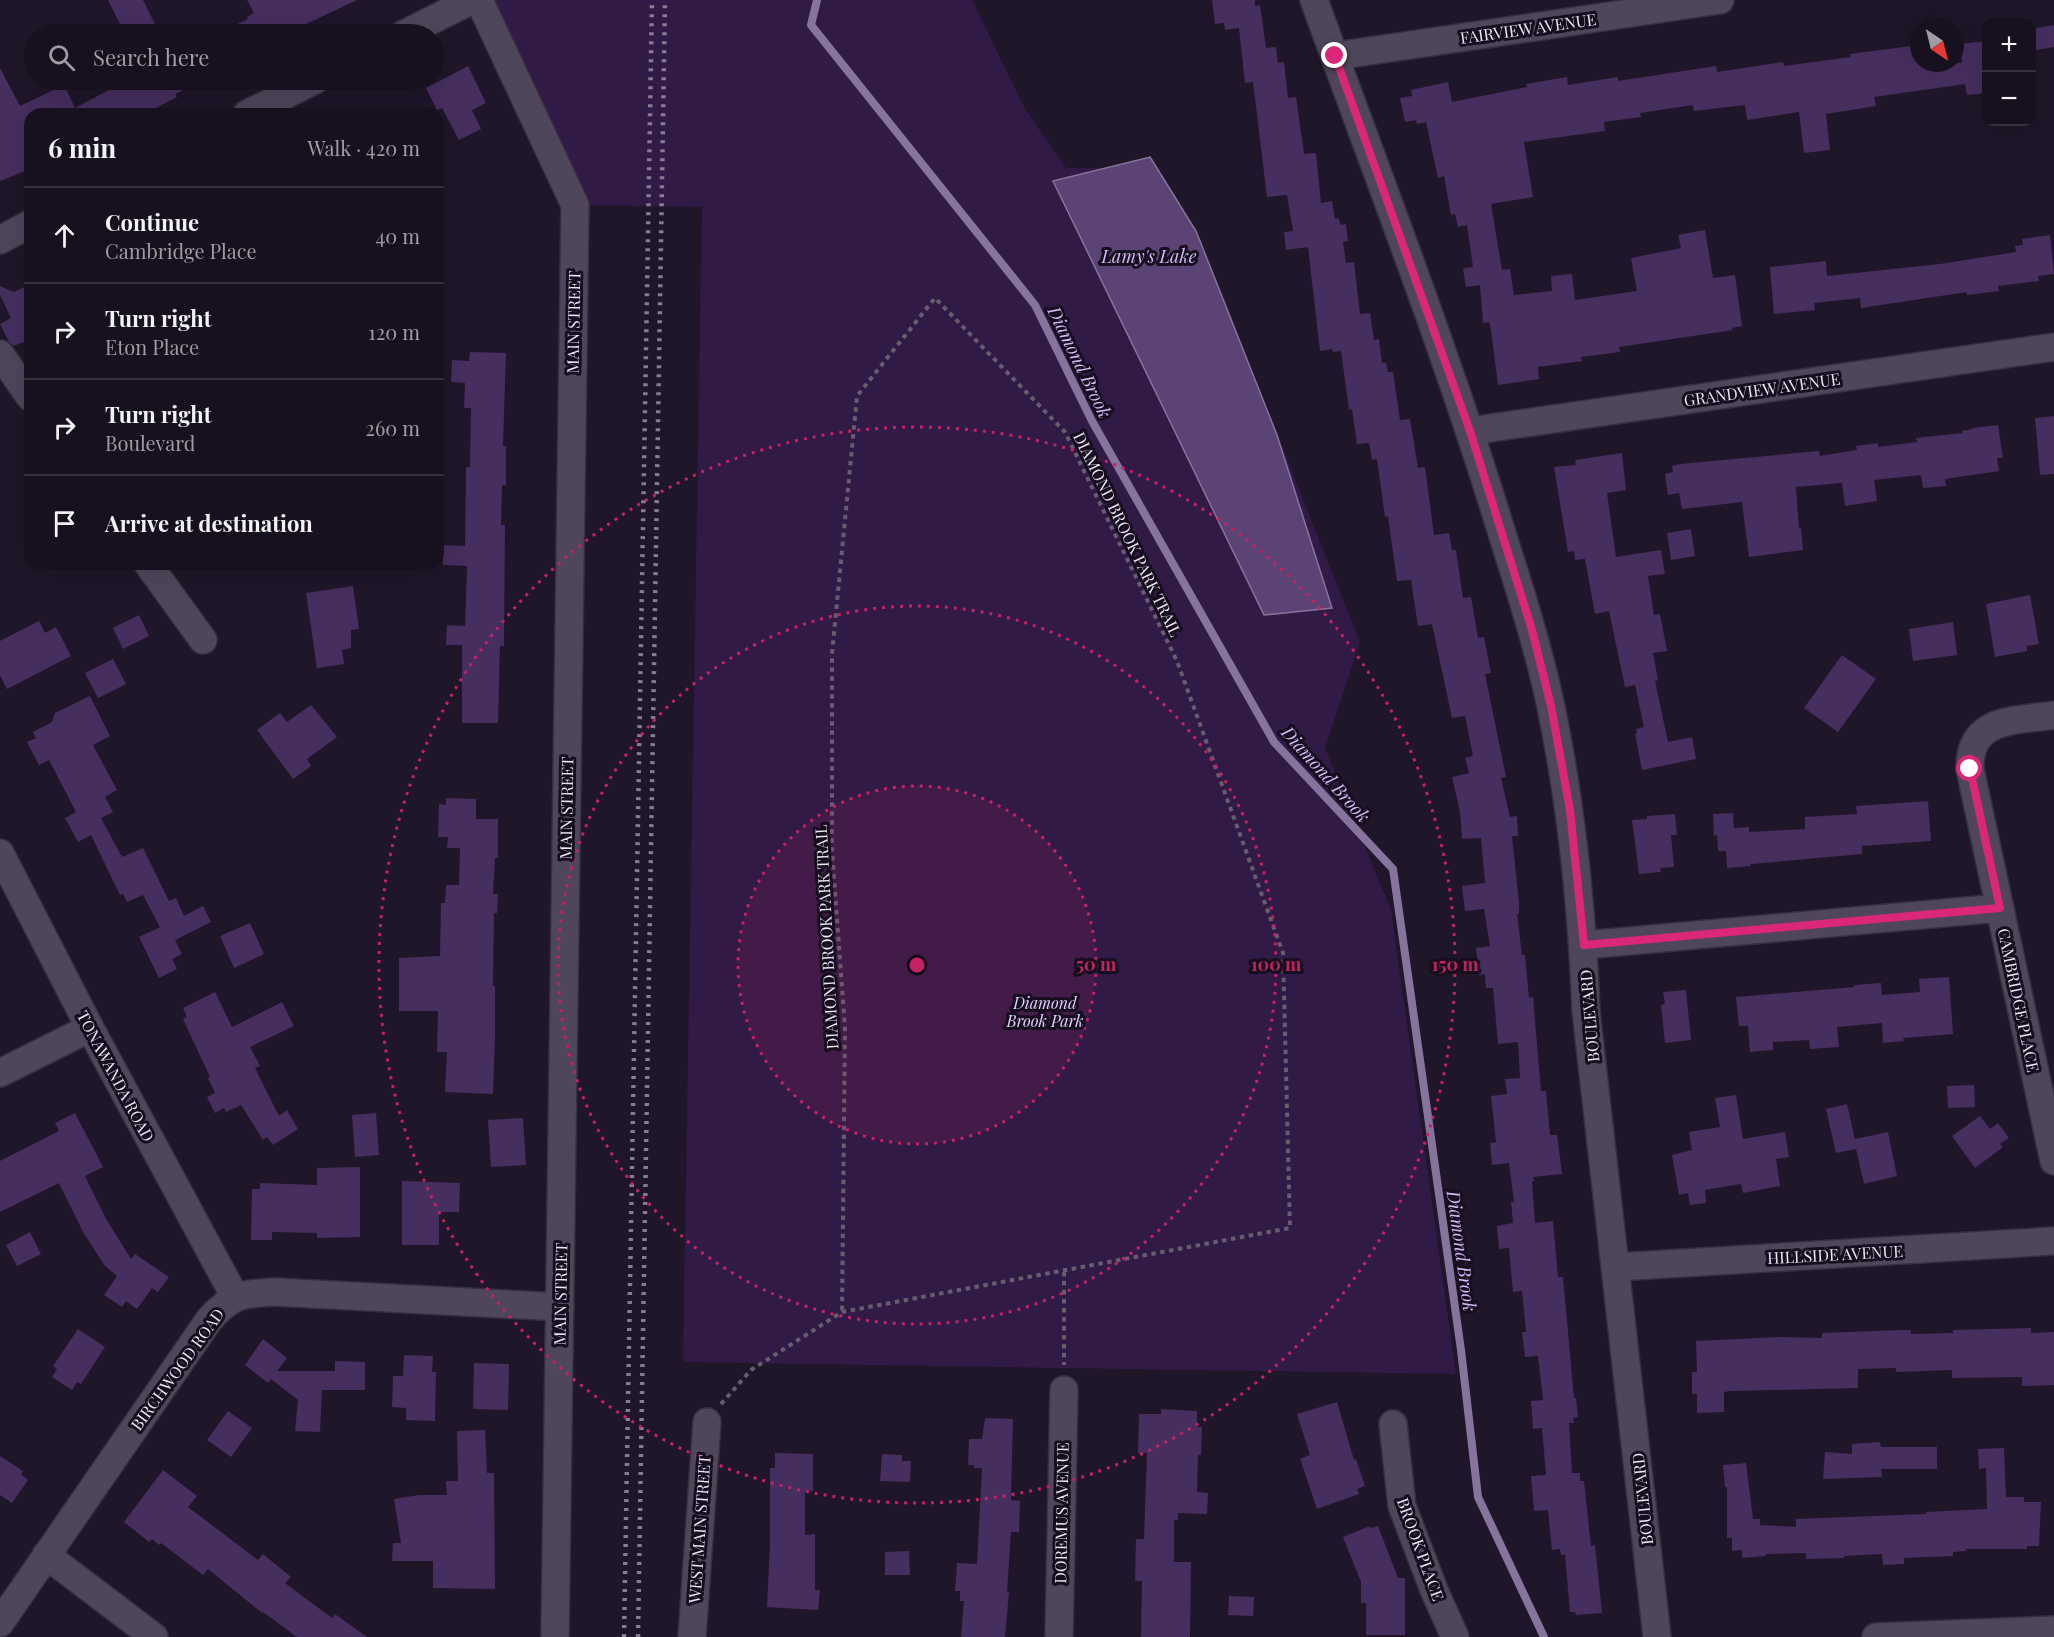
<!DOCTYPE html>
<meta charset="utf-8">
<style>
body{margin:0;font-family:"Playfair Display",serif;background:#201928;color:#f1f3f6}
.controls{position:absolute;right:18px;top:18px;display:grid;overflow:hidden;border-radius:12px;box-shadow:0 6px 24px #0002}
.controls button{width:54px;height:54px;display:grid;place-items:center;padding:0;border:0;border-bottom:2px solid #36303d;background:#17101f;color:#f1f3f6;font:30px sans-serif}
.compass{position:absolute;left:1910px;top:18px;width:54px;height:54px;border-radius:50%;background:#17101f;box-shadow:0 6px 24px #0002;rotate:145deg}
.stop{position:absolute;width:18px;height:18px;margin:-14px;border:4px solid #db2777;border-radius:50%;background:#fff}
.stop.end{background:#db2777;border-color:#fff;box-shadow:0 2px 6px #0008}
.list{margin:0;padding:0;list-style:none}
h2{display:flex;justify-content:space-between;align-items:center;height:78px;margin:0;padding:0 24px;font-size:26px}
h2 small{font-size:20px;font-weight:400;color:#9e9da4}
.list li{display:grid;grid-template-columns:39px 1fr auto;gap:18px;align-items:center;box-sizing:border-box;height:96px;padding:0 24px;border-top:2px solid #36303d}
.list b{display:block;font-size:22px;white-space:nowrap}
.list p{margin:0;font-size:20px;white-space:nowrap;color:#9e9da4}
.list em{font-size:20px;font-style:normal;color:#9e9da4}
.icon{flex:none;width:33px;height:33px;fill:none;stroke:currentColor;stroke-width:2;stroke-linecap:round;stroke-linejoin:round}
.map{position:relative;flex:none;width:2054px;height:1637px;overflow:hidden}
.search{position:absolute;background:#17101f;box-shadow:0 6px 24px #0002;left:24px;top:24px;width:420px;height:66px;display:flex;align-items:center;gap:15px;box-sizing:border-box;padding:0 21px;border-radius:33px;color:#9e9da4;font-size:22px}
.panel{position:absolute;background:#17101f;box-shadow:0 6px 24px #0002;left:24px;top:108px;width:420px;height:462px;border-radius:18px}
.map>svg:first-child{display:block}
</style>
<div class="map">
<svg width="2054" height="1637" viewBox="0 0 2054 1637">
<rect width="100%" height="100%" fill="#1f1629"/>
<!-- green -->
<polygon fill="#311b46" points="479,0 972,0 1025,109 1066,168 1149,168 1223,299 1360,642 1325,748 1391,910 1456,1374 683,1362 702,207 575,205"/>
<!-- water -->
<polygon fill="#5b4376" stroke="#86749c" stroke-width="1.5" points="1150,157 1196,231 1277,435 1332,608 1264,615 1053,181"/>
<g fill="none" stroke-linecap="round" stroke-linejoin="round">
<!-- stream -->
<polyline stroke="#86749c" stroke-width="8" points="817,0 811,25 1035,305 1092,421 1274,742 1393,869 1461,1350 1478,1497 1544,1637"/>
</g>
<!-- building -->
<g fill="#462e5f">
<polygon points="108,0 143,0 160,34 125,34"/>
<polygon points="247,0 357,0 285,34 216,34 248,19 247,17 254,13"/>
<polygon points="1212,0 1255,0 1255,6 1260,5 1266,48 1276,47 1278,63 1284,62 1288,98 1296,97 1304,154 1316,153 1321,203 1332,201 1335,219 1339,218 1340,225 1346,224 1348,241 1343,242 1346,263 1354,262 1360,314 1370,313 1374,340 1379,339 1382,363 1386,363 1388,372 1393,372 1400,420 1410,419 1418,468 1425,467 1434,535 1449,533 1452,550 1456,550 1463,598 1471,597 1478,638 1484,637 1491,673 1485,674 1506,777 1501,778 1510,817 1517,816 1518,836 1512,836 1519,903 1519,914 1517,914 1522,955 1525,955 1529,998 1533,997 1541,1091 1546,1091 1550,1135 1557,1135 1562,1174 1533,1177 1534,1181 1532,1182 1535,1223 1553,1221 1558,1277 1563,1277 1574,1398 1576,1398 1578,1417 1573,1418 1574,1423 1569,1423 1572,1473 1580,1473 1580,1481 1584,1481 1591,1546 1595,1545 1602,1613 1576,1615 1575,1612 1570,1612 1565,1555 1561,1555 1560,1549 1552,1550 1548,1510 1534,1511 1531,1476 1546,1475 1542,1428 1533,1429 1531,1401 1543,1400 1538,1356 1525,1357 1522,1332 1526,1332 1522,1291 1513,1292 1509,1248 1499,1249 1497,1226 1513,1223 1511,1202 1514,1202 1509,1163 1492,1165 1490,1143 1496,1142 1491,1096 1507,1094 1505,1079 1520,1078 1518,1042 1498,1044 1493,988 1486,988 1485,974 1479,975 1476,948 1490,946 1484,909 1465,911 1462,886 1485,883 1481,838 1462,839 1460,812 1452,777 1469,773 1465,758 1473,756 1465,716 1452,718 1432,624 1418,626 1411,580 1397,581 1388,516 1385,517 1377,459 1372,460 1369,443 1357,444 1352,409 1349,410 1341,351 1333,352 1332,349 1320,351 1308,247 1286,250 1284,232 1293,231 1287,195 1267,197 1253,82 1245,83 1239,28 1225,30 1224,23 1215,24"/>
<polygon points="2054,25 2054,47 2031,51 2031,29"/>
<polygon points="1986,41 1986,93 1967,95 1965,84 1874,97 1876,106 1826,114 1830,150 1804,153 1799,112 1747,120 1745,105 1694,111 1693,105 1640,113 1641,117 1604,122 1605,131 1524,142 1533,197 1491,204 1502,270 1510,269 1514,295 1552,291 1551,276 1572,274 1575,300 1637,291 1631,258 1681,248 1678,235 1705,230 1713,278 1735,275 1742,326 1732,328 1733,330 1619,347 1620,352 1581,357 1582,361 1538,367 1539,379 1498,385 1491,330 1489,322 1483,323 1480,285 1466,287 1463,268 1473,267 1467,225 1458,227 1455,214 1451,215 1444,176 1438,178 1426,122 1417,124 1416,120 1405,122 1400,98 1412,96 1411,90 1448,82 1452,102 1527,87 1526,84 1567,77 1568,85 1618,77 1618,81 1716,66 1717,72 1783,62 1784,66 1851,57 1850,54 1919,45 1919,63 1962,63 1960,44"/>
<polygon points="468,66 486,103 472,110 481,129 459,140 442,108 437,110 426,88"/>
<polygon points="0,68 20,106 64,85 75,108 128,80 204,80 175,94 177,97 144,114 30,114 30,169 0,181"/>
<polygon points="2050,235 2054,274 2038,276 2039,281 1998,286 1999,291 1967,295 1967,292 1861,308 1860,298 1814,303 1815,310 1774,314 1770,267 1826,261 1827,276 1940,264 2016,252 2015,246 2023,245 2022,239"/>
<polygon points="30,284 30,355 23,342 14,346 9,342 0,324 11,318 0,295 0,286 14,292"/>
<polygon points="470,352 506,353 503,446 506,446 506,485 502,485 501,525 505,525 504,633 504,646 500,646 498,723 462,723 462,645 446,645 447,625 465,626 467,566 443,565 443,545 465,546 466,467 470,467 471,408 464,408 465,383 451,382 452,360 469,361"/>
<polygon points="2054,416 2054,474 2040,475 2035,418"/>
<polygon points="1998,425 2003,458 1997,458 1999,471 1945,479 1946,486 1923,488 1921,475 1874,480 1877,501 1845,506 1842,483 1796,487 1799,528 1801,528 1803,550 1749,557 1742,502 1682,509 1679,493 1668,495 1665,474 1673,472 1672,466 1680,464 1819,451 1820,456 1857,450 1856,446 1878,443 1878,447 1917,442 1916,438 1963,433 1962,431 1973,429 1972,428"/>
<polygon points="1622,453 1626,490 1607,493 1616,557 1661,550 1665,574 1648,576 1654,615 1660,614 1667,651 1653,653 1658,680 1655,681 1668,742 1692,737 1696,759 1642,770 1635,734 1637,733 1636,729 1644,727 1635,685 1625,687 1609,611 1595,614 1585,559 1575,560 1574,551 1568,552 1554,467 1576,465 1575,460"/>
<polygon points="1691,529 1695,556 1671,560 1667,533"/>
<polygon points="353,586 359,629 351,630 351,648 342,650 344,664 317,668 306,593"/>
<polygon points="2030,595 2039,644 2027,646 2027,651 1995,657 1986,604"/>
<polygon points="139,615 149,636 123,649 113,628"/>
<polygon points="39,621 45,633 56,627 71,656 7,689 0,675 0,641"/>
<polygon points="1953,622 1957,655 1913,661 1909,629"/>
<polygon points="1842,655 1876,679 1838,732 1804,708"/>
<polygon points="113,659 126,684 98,698 85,673"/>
<polygon points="90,696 110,736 93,745 117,790 105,797 113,812 101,818 122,857 143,848 169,901 176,898 184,916 203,906 211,922 175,940 182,954 172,959 177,969 159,978 139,937 160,927 143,895 127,902 123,894 120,895 91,835 78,842 65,818 76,812 49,760 39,765 27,742 36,738 33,732 52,722 55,713"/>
<polygon points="311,705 337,737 307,759 311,766 293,779 257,730 280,713 287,722"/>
<polygon points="446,798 476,799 476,819 498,819 498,858 495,858 493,894 498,894 497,913 494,913 493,986 495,986 495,1036 493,1094 445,1092 447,1052 437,1052 438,1011 399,1011 399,958 440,956 441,903 445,903 446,885 459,885 460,848 447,848 448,837 438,837 439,804 446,805"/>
<polygon points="1928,801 1931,841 1862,846 1862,854 1751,864 1751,866 1727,868 1726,851 1718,851 1717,835 1714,836 1713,814 1733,813 1734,828 1749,827 1749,832 1805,829 1805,817 1857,814 1856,806"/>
<polygon points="1675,814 1677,835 1671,835 1674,867 1660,868 1661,872 1639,874 1632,820 1647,819 1647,816"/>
<polygon points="250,923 264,954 234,968 220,936"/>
<polygon points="1949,977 1953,1034 1903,1038 1904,1041 1883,1043 1882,1023 1837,1027 1839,1047 1810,1049 1809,1040 1773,1042 1773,1050 1750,1052 1748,1026 1739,1026 1736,997 1854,987 1854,985 1881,983 1882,995 1920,992 1919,979"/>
<polygon points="1686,990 1691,1040 1665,1043 1661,1005 1665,1004 1663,992"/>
<polygon points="215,992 232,1027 282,1002 294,1026 250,1047 260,1066 255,1068 279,1116 287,1110 298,1129 273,1145 267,1137 263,1140 241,1105 226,1112 224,1108 215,1113 207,1097 215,1093 208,1078 210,1077 183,1019 187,1017 183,1008"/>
<polygon points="1974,1085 1975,1107 1948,1108 1947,1086"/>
<polygon points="1736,1095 1743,1139 1785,1132 1789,1157 1776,1159 1780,1186 1743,1193 1741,1184 1705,1190 1706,1203 1690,1205 1688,1193 1679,1195 1672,1155 1692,1150 1689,1132 1720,1127 1715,1098"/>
<polygon points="1847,1104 1855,1139 1888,1132 1897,1176 1864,1184 1856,1149 1836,1153 1826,1109"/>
<polygon points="75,1113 103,1167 85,1176 106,1219 131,1259 135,1254 169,1277 158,1292 152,1288 137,1309 126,1301 122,1307 104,1295 117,1276 105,1266 83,1232 59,1183 0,1212 0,1161 59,1131 55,1123"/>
<polygon points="376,1113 379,1155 355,1157 352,1115"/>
<polygon points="1980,1116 1990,1129 1998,1123 2009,1138 2000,1144 2003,1147 1975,1168 1952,1136"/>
<polygon points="523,1118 526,1165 491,1167 488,1120"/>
<polygon points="360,1167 360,1237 317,1238 317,1233 272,1232 272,1240 251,1240 252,1189 260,1189 260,1183 317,1185 317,1168"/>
<polygon points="402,1181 460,1183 459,1212 439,1212 439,1245 402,1245"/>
<polygon points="30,1232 41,1254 17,1266 6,1245"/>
<polygon points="2031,1328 2031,1333 2054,1332 2054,1385 2022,1386 2022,1377 1952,1378 1952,1370 1896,1372 1896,1368 1858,1369 1858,1388 1730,1391 1724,1392 1724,1412 1697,1413 1697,1394 1692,1394 1692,1372 1697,1372 1696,1341 1782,1337 1822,1338 1822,1333 1900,1330 1911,1330 1911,1334 1953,1333 1953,1330"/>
<polygon points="78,1329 105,1347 81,1384 77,1382 72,1390 52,1377 57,1369 53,1366"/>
<polygon points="263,1339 287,1358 277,1371 335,1371 335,1361 365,1362 365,1390 322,1390 320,1432 295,1431 298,1400 271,1379 268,1383 245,1365"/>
<polygon points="404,1355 433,1356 432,1372 436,1372 435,1421 406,1420 406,1408 392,1407 393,1376 403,1376"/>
<polygon points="474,1363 509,1364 508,1410 473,1409"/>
<polygon points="1337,1402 1354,1460 1356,1459 1365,1486 1357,1489 1359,1494 1317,1509 1300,1459 1310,1455 1297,1414"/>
<polygon points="1161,1409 1197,1411 1197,1427 1202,1427 1201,1455 1198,1455 1197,1492 1208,1493 1207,1514 1178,1513 1178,1520 1174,1520 1174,1562 1191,1562 1190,1637 1141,1637 1142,1581 1135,1581 1136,1539 1144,1539 1147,1453 1138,1453 1139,1414 1161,1414"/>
<polygon points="228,1411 252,1428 231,1457 207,1440"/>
<polygon points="985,1418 1013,1419 1011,1500 1020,1501 1019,1532 1011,1532 1007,1592 1009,1592 1005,1637 961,1637 964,1601 960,1601 960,1591 955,1591 957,1563 977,1564 982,1468 974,1468 974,1465 968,1465 969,1439 982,1439"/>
<polygon points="485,1430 487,1473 494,1473 495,1589 433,1588 433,1561 392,1561 393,1543 401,1543 394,1499 419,1495 447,1495 446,1481 458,1481 457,1431"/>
<polygon points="1880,1442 1881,1447 1937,1447 1937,1469 1881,1469 1882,1477 1823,1479 1825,1452 1852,1454 1852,1444"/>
<polygon points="2004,1448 2006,1497 2024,1497 2024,1502 2041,1502 2039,1546 2027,1546 2027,1549 1966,1549 1966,1551 1953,1552 1953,1556 1904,1558 1904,1564 1883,1565 1882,1554 1844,1556 1844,1558 1806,1559 1806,1553 1765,1554 1766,1556 1742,1558 1742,1550 1732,1551 1732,1538 1727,1538 1727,1487 1725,1487 1723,1465 1746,1463 1753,1519 1760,1519 1760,1525 1796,1527 1796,1519 1926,1514 1926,1512 1987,1509 1986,1468 1979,1469 1978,1449"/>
<polygon points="775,1453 813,1454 813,1491 805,1491 805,1535 815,1534 815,1590 820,1590 818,1610 767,1607 770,1545 770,1468 775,1468"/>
<polygon points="882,1454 902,1455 902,1461 911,1461 910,1482 880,1481"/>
<polygon points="0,1456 23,1471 21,1474 28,1480 12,1503 0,1495"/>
<polygon points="163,1470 197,1496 188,1507 258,1560 263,1554 291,1577 285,1583 332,1618 335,1614 367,1637 297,1637 263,1612 262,1613 208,1569 203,1575 161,1543 159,1545 152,1539 149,1542 124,1522"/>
<polygon points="1370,1526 1371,1528 1378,1526 1398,1578 1405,1578 1405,1635 1366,1635 1366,1603 1361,1603 1361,1582 1343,1537"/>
<polygon points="909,1551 910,1575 885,1575 885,1552"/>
<polygon points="1229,1596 1254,1597 1253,1616 1228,1615"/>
</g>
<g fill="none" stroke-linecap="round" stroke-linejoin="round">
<!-- minor casing -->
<g stroke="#36303e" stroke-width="30">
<g id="minor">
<polyline points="479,0 575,205 555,1637"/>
<path d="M 1314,0 C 1376,171 1442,340 1496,514 C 1516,578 1537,641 1551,707 C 1572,808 1582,909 1586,1011 L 1657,1637"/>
<polyline points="404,34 472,0"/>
<polyline points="1335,56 1720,0"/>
<polyline points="247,114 315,80"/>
<polyline points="0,240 30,224"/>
<polyline points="0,354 30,397"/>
<polyline points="1470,431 2054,347"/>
<polyline points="148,564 203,640"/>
<path d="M 2054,715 C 2015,721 1969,717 1970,769 L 2054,1161"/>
<polyline points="0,853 90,1028 235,1297"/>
<polyline points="1584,945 2000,908"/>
<polyline points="0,1073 90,1028"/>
<polyline points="1616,1267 2054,1241"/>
<polyline points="1393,1424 1402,1506 1434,1590 1455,1637"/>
<polyline points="46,1555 154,1637"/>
<path d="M 0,1623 L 209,1320 C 232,1294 242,1294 275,1292 L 560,1307"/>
<polyline points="692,1637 707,1422"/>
<polyline points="1059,1637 1064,1390"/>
<polyline points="1876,1637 2054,1630"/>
</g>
</g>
<!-- path -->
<g stroke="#665e6f" stroke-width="4" stroke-dasharray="4.5 4.5" stroke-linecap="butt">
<polyline points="1064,1272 1064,1365"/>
<polyline points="721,1404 751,1370 842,1312 1290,1228 1283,953 1177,661 1065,432 935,298 857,396 832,654 832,851 845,1028 842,1312"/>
</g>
<!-- minor -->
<use href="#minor" stroke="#50465c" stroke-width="27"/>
<!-- rail -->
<g stroke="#867e8e" stroke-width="4.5" stroke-dasharray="3 6" stroke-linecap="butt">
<polyline points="624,1637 652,0"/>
<polyline points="638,1637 665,0"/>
</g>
</g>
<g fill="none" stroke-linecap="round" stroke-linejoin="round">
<!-- route -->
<polyline stroke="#db2777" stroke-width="8" points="1335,56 1470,431 1532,630 1551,706 1570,810 1584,945 2000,908 1970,769"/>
</g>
<!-- distance rings -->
<circle cx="917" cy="965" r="179" fill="#c42263" fill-opacity=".12"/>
<g fill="none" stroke="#c42263" stroke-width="3" stroke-dasharray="3 6">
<circle cx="917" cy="965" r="179"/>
<circle cx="917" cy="965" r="359"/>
<circle cx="917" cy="965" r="538"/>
</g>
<g text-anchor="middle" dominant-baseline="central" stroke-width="6" stroke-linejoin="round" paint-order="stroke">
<!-- street labels -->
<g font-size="16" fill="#ece6f3" stroke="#160d1f">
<text transform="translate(1528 28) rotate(-8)">FAIRVIEW AVENUE</text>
<text transform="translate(573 322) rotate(-89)">MAIN STREET</text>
<text transform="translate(1762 389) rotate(-8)">GRANDVIEW AVENUE</text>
<text transform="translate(1128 534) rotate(64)">DIAMOND BROOK PARK TRAIL</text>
<text transform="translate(566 808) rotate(-89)">MAIN STREET</text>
<text transform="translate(826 937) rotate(-93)">DIAMOND BROOK PARK TRAIL</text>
<text transform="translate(2019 1000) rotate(78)">CAMBRIDGE PLACE</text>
<text transform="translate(1589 1016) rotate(-95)">BOULEVARD</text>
<text transform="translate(116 1076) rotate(62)">TONAWANDA ROAD</text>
<text transform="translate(1835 1254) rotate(-3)">HILLSIDE AVENUE</text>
<text transform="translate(560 1294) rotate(-89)">MAIN STREET</text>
<text transform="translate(177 1369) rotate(-54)">BIRCHWOOD ROAD</text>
<text transform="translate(1642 1499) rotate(-96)">BOULEVARD</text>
<text transform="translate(1061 1513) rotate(-89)">DOREMUS AVENUE</text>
<text transform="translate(699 1529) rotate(-86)">WEST MAIN STREET</text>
<text transform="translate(1421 1549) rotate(70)">BROOK PLACE</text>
</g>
<!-- park labels -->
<g font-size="16" font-style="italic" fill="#e2cdfe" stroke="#160d1f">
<text x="1045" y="1002">Diamond<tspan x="1045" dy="18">Brook Park</tspan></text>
</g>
<!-- water labels -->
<g font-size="18" font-style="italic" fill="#d6b9f9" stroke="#160d1f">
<text x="1149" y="256">Lamy's Lake</text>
<text transform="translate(1080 362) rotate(64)">Diamond Brook</text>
<text transform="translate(1326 774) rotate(48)">Diamond Brook</text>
<text transform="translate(1462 1251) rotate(82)">Diamond Brook</text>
</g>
</g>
<circle cx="917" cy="965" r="9" fill="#c42263" stroke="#160d1f" stroke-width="3"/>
<g font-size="18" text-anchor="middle" font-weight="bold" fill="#c42263" stroke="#160d1f" stroke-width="6" stroke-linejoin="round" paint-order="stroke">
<text x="1096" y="971">50 m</text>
<text x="1276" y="971">100 m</text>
<text x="1455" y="971">150 m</text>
</g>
</svg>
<div class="controls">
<button>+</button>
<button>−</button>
</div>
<svg class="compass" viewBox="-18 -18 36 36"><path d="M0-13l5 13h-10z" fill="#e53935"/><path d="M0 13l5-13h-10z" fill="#9e9da4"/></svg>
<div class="stop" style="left:1970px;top:769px"></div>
<div class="stop end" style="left:1335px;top:56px"></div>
<div class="search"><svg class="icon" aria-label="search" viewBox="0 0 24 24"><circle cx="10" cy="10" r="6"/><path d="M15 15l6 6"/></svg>Search here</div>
<section class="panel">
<h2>6 min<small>Walk · 420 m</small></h2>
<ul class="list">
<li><svg class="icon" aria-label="ahead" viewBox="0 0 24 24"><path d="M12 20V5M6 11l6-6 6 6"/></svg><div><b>Continue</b><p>Cambridge Place</p></div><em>40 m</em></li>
<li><svg class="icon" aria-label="right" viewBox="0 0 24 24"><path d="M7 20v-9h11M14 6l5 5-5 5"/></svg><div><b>Turn right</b><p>Eton Place</p></div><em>120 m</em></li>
<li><svg class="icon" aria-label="right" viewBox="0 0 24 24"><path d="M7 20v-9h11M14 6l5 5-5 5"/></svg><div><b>Turn right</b><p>Boulevard</p></div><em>260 m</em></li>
<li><svg class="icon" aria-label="arrive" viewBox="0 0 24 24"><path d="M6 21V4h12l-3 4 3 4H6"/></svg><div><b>Arrive at destination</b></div></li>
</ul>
</section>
</div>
